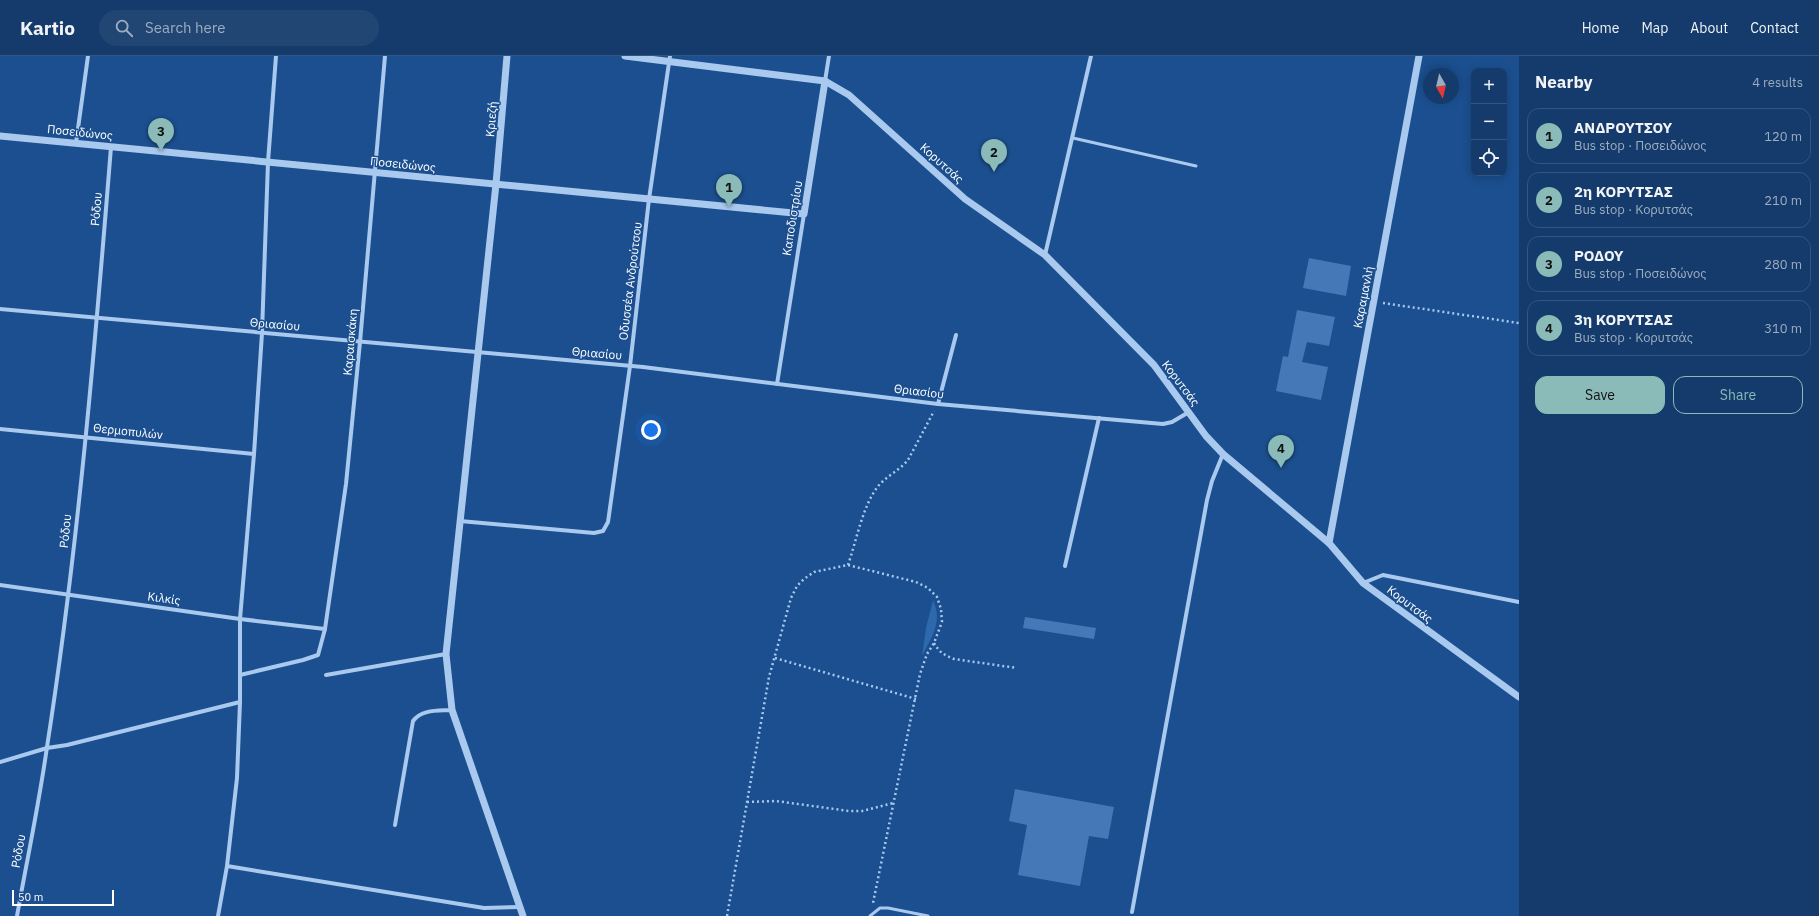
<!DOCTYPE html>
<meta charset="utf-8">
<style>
body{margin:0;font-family:"IBM Plex Sans",sans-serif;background:#214673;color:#f1f3f6}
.controls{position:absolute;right:12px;top:12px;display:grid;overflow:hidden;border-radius:8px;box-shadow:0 2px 10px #0003}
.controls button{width:36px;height:36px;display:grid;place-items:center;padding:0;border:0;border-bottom:1px solid #33557e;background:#143b6b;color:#f1f3f6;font:20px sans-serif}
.compass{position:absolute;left:1423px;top:12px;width:36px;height:36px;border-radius:50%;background:#143b6b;box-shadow:0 2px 10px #0003;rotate:172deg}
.scale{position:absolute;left:12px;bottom:10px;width:102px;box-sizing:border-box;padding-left:4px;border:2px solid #fff;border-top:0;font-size:11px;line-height:14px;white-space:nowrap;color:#fff;-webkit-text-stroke:3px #1b4f8f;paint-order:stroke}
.you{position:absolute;left:651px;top:374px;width:14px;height:14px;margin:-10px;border:3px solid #fff;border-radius:50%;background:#1a73e8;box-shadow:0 0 0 6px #1a73e833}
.badge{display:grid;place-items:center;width:26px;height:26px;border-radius:50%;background:#8bbbb9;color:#111;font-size:13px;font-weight:700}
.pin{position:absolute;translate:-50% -33px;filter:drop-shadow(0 1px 2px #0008)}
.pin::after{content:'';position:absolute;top:21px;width:14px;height:12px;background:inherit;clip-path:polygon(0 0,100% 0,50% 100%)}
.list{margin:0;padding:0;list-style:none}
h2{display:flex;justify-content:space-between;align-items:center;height:52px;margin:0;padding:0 16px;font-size:17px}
h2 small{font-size:13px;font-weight:400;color:#9dadc1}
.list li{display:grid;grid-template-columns:26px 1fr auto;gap:12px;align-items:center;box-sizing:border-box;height:56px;margin:0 8px 8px;padding:0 8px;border:1px solid #33557e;border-radius:12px}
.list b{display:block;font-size:15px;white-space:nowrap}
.list p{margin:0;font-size:13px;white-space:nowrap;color:#9dadc1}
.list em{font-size:13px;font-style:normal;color:#9dadc1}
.actions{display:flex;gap:8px;padding:12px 16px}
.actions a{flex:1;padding:9px 0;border:1px solid #8bbbb9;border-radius:12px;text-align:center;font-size:14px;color:#8bbbb9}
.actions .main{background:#8bbbb9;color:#111}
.icon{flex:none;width:22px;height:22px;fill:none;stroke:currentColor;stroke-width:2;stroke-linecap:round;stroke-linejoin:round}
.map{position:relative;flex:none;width:1519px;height:860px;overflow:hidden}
header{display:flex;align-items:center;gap:24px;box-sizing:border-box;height:56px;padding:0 20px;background:#143b6b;border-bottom:1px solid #33557e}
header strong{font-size:19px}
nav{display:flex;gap:22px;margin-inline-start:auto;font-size:14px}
.search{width:280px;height:36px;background:#214673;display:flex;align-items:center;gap:10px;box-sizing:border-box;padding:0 14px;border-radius:22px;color:#9dadc1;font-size:15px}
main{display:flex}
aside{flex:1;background:#143b6b}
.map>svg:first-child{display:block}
</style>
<header>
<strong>Kartio</strong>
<div class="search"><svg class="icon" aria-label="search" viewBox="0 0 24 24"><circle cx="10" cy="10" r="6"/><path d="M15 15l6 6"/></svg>Search here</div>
<nav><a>Home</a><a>Map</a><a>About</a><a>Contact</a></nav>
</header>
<main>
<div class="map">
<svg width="1519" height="860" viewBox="0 0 1519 860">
<rect width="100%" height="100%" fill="#1b4f8f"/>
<!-- green -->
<path fill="#2e69ad" d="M 933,544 C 943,565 932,581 922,600 L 926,572 Z"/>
<!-- building -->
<g fill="#4478b7">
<polygon points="1309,202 1351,210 1346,240 1303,232"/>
<polygon points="1297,254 1335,261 1329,290 1307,286 1302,306 1328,311 1321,344 1276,335 1283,300 1288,301"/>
<polygon points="1025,561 1096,572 1094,583 1023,572"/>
<polygon points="1015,733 1114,751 1108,783 1089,780 1080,830 1018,819 1027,769 1009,765"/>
</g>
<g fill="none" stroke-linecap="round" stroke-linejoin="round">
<!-- path -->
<g stroke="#a9c9ee" stroke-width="2.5" stroke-dasharray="2 3" stroke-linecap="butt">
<polyline points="1383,247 1519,267"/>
<path d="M 848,509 C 856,486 862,453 876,433 C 884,421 899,415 908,404 L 934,355"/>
<path d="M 934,587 C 939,596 944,599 954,603 L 1017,612"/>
<polyline points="775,602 916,643"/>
<polyline points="747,746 776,745 849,755 862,755 893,747"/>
<polyline points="727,860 769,621 791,542 797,530 804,523 814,516 848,509 916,526 928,532 937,541 941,553 942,566 934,587 927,598 920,618 873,847"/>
</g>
<!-- service -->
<g stroke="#a9c9ee" stroke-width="3">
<polyline points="1073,82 1196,110"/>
<polyline points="870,860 880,852 888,852 928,860"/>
</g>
<!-- minor -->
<g stroke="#a9c9ee" stroke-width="4">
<polyline points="825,25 829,0"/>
<polyline points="76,87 88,0"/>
<polyline points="1045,199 1091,0"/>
<polyline points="0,253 643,311 938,348 1163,368 1172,366 1189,356"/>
<polyline points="777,328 804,158"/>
<polyline points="938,348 956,279"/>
<polyline points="0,373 254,398"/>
<polyline points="460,465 594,477 603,475 608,466 630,310 649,143 670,0"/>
<polyline points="1065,510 1099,362"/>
<polyline points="1363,527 1383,519 1519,546"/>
<polyline points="0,529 240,563 325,573"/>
<polyline points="240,619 303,604 318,599 325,573 346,428 360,286 385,0"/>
<polyline points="326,619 446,598"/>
<polyline points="0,706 47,692 67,689 240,646"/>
<path d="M 395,769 L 413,665 C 422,653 438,655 452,654"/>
<polyline points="227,810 484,852 520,851"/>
<polyline points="1132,856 1207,444 1212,425 1223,398"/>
<path d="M 17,860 C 27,804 39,748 47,691 C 78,492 95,291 111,91"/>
<polyline points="218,860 227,810 237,722 240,646 240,563 254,398 262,277 268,106 276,0"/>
</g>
<!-- tertiary -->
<g stroke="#a9c9ee" stroke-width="7">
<polyline points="507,0 496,128 446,598 452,654 523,860"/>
<polyline points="625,0 825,25 849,39 965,143 1045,199 1154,309 1206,380 1223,398 1329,487 1363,527 1519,641"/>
<polyline points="0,80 804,158 825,25"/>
<polyline points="1329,487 1419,0"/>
</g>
</g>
<g text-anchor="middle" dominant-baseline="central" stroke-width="3" stroke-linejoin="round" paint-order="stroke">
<!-- street labels -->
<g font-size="12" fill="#fff" stroke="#1b4f8f">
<text transform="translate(491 63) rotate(-85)">Κριεζή</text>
<text transform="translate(80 76) rotate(6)">Ποσειδώνος</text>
<text transform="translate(942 107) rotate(42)">Κορυτσάς</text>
<text transform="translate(403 108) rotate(6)">Ποσειδώνος</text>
<text transform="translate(96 153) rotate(-85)">Ρόδου</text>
<text transform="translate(792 162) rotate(-81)">Καποδιστρίου</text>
<text transform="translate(630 225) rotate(-83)">Οδυσσέα Ανδρούτσου</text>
<text transform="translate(1363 241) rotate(-79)">Καραμανλή</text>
<text transform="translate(275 268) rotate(5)">Θριασίου</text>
<text transform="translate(350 286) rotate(-85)">Καραισκάκη</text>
<text transform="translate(597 297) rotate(5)">Θριασίου</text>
<text transform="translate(1181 327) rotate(53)">Κορυτσάς</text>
<text transform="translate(919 335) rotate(7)">Θριασίου</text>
<text transform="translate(128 375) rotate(6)">Θερμοπυλών</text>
<text transform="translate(65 475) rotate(-84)">Ρόδου</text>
<text transform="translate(164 542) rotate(8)">Κιλκίς</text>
<text transform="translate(1410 548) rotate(37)">Κορυτσάς</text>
<text transform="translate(18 795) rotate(-80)">Ρόδου</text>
</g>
</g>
</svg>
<div class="controls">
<button>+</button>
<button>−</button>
<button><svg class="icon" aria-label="locate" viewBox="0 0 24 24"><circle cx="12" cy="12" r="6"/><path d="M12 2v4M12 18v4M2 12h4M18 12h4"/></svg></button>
</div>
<svg class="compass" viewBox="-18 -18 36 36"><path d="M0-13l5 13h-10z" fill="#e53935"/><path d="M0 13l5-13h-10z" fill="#9dadc1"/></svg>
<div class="scale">50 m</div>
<div class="you"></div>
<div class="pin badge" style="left:729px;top:151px">1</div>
<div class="pin badge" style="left:994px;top:116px">2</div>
<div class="pin badge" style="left:161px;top:95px">3</div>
<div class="pin badge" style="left:1281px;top:412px">4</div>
</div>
<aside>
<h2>Nearby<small>4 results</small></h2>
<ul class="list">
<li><span class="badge">1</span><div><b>ΑΝΔΡΟΥΤΣΟΥ</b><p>Bus stop · Ποσειδώνος</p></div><em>120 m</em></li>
<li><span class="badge">2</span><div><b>2η ΚΟΡΥΤΣΑΣ</b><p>Bus stop · Κορυτσάς</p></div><em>210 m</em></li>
<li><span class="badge">3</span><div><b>ΡΟΔΟΥ</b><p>Bus stop · Ποσειδώνος</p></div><em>280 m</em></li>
<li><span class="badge">4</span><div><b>3η ΚΟΡΥΤΣΑΣ</b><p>Bus stop · Κορυτσάς</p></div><em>310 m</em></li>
</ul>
<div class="actions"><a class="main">Save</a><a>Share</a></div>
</aside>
</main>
